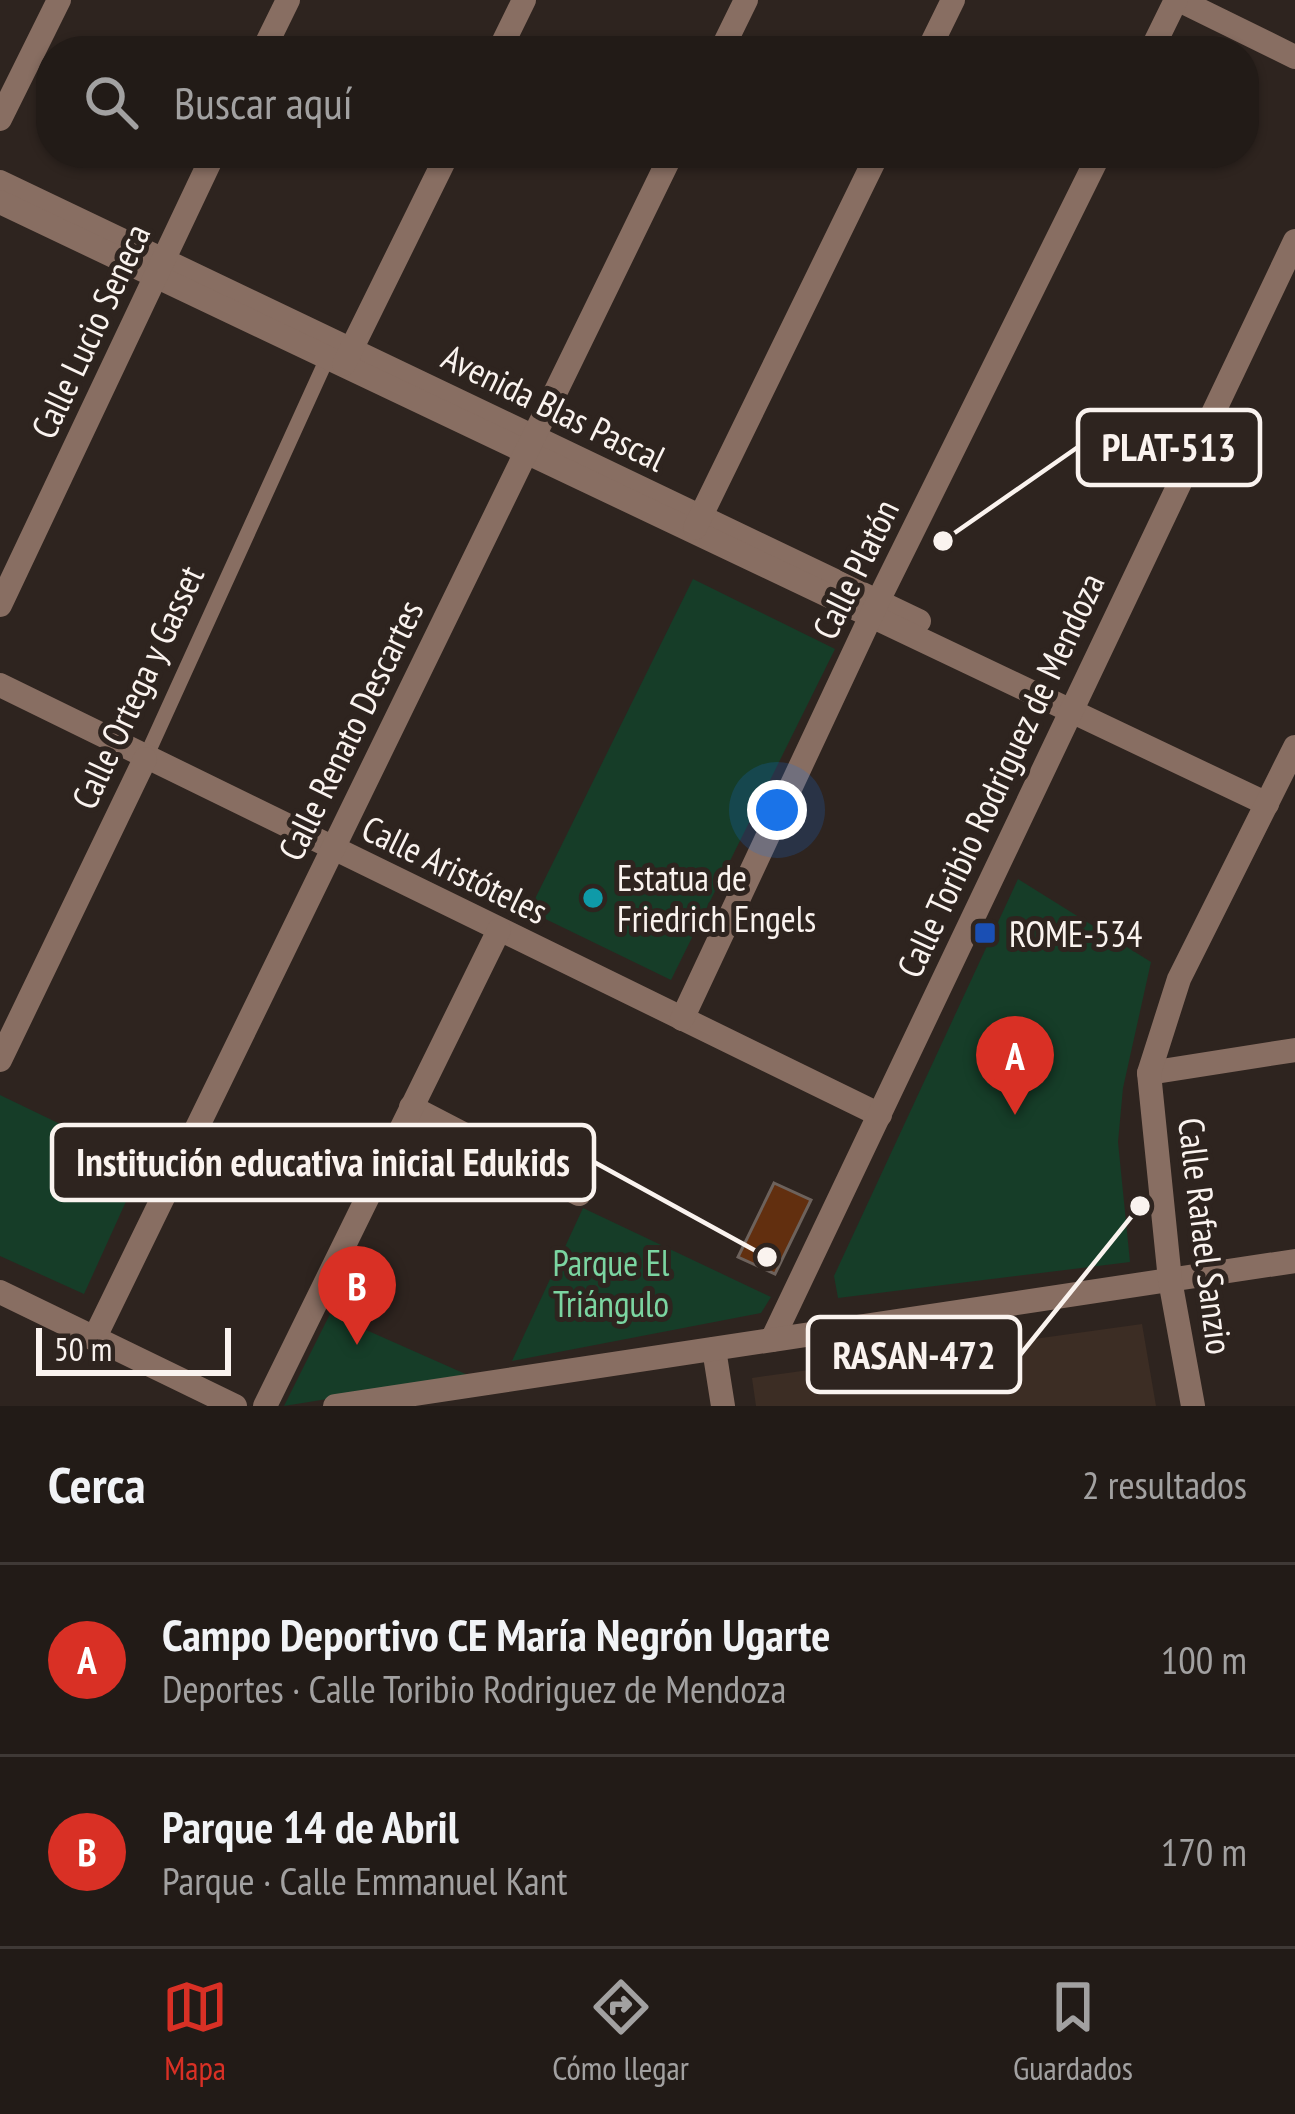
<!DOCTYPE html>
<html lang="es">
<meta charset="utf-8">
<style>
body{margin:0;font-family:"PT Sans Narrow",sans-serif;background:#2a2420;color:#f1f3f6}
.scale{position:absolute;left:36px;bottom:30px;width:195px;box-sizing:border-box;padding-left:12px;border:6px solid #faf3ef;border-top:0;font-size:33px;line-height:42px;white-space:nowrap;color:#faf3ef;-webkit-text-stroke:9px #2e241f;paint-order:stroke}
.you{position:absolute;left:777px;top:810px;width:42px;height:42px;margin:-30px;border:9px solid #fff;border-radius:50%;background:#1a73e8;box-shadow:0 0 0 18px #1a73e833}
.badge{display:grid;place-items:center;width:78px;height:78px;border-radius:50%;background:#d93025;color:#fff;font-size:39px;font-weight:700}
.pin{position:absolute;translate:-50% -99px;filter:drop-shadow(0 3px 6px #0008)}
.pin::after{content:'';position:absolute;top:63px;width:42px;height:36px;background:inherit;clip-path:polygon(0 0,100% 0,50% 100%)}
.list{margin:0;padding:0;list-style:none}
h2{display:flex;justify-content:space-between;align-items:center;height:156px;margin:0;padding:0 48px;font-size:51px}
h2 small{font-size:39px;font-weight:400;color:#a2a1a1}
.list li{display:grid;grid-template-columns:78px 1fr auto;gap:36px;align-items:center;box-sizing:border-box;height:192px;padding:0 48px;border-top:3px solid #3f3936}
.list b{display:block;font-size:45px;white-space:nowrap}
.list p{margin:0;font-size:39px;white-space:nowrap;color:#a2a1a1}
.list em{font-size:39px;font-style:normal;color:#a2a1a1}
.icon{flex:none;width:66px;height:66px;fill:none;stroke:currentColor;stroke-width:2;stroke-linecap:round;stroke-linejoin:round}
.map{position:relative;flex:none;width:1295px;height:1406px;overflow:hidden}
.search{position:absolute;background:#221b17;box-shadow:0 3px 9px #0004;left:36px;right:36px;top:36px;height:132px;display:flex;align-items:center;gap:30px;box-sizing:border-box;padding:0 42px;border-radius:48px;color:#a2a1a1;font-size:45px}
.sheet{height:540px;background:#221b17}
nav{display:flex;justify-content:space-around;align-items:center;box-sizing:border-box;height:168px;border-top:3px solid #3f3936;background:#221b17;font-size:33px;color:#a2a1a1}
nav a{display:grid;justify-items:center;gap:6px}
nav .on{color:#d93025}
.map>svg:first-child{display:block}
</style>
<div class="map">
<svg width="1295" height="1406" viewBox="0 0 1295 1406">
<rect width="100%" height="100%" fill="#2e241f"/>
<!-- built -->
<polygon fill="#3c2d24" points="1142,1324 1156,1406 756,1406 752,1378"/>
<!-- green -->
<g fill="#163d28">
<polygon points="693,579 835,649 671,980 529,911"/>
<polygon points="1018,879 1151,962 1123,1088 1118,1142 1130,1262 838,1298 834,1276"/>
<polygon points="0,1095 143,1164 84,1294 0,1256"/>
<polygon points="583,1208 771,1297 761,1313 512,1361"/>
<polygon points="330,1314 470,1376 284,1406"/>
</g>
<!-- building -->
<polygon fill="#622f0f" stroke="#6d625c" stroke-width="3" points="774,1183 811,1200 775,1274 738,1257"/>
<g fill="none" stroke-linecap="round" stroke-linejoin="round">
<!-- lane -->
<polyline stroke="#886e62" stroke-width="15" points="145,759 330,352"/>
<!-- street -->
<g stroke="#886e62" stroke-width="24">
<polyline points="1179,0 1295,57"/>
<polyline points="263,51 288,0"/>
<polyline points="499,51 524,0"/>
<polyline points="721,51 746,0"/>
<polyline points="928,51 953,0"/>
<polyline points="1151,51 1176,0"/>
<polyline points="0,119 59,0"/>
<polyline points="0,182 919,621"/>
<polyline points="0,202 1267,804"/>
<polyline points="344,364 448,153"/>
<polyline points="695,528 878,153"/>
<polyline points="0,605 214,153"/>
<polyline points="0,685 880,1115"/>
<polyline points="682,1019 878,601 1100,153"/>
<polyline points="0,1060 145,759"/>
<polyline points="1149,1073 1295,1050"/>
<polyline points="411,1107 579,1194"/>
<polyline points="0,1292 235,1406"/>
<polyline points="94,1339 672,153"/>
<polyline points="772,1340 1295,241"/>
<polyline points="714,1349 723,1406"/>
<polyline points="265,1406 499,930"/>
<polyline points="335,1406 1295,1261"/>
<polyline points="1193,1406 1170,1280 1149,1073 1179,979 1295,747"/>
</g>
</g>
<!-- markers -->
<circle fill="#0f9aa8" stroke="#2e241f" stroke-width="4.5" cx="593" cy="898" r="12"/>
<rect fill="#1a4fb4" stroke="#2e241f" stroke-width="4.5" x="973" y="921" width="24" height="24" rx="6"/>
<g text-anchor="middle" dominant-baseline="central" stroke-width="10" stroke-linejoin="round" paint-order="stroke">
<!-- street labels -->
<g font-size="36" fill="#faf3ef" stroke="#2e241f">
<text transform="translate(90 331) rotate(-65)">Calle Lucio Seneca</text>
<text transform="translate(554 407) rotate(26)">Avenida Blas Pascal</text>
<text transform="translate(855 569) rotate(-64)">Calle Platón</text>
<text transform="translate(137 687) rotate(-65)">Calle Ortega y Gasset</text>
<text transform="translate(350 730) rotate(-64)">Calle Renato Descartes</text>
<text transform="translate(1000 775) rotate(-65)">Calle Toribio Rodriguez de Mendoza</text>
<text transform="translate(455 869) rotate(26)">Calle Aristóteles</text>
<text transform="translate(1206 1236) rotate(83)">Calle Rafael Sanzio</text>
</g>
<!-- poi labels -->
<g font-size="36" fill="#faf3ef" stroke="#2e241f" text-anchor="start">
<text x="617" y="877">Estatua de<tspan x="617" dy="41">Friedrich Engels</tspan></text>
<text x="1009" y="933">ROME-534</text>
</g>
<!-- park labels -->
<g font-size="36" fill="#7bd5a1" stroke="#2e241f">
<text x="611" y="1262">Parque El<tspan x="611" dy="41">Triángulo</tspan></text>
</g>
</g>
<!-- callouts -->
<path fill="none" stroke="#faf3ef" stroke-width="4.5" d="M943 541L1078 447M767 1257L594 1162M1140 1206L1020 1355"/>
<g fill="#faf3ef" stroke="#2e241f" stroke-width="4.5">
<circle cx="943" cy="541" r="12"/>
<circle cx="767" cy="1257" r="12"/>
<circle cx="1140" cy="1206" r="12"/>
</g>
<g fill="#2e241f" stroke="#faf3ef" stroke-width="4.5">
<rect x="1078" y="410" width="182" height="75" rx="12"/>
<rect x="52" y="1125" width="542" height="75" rx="12"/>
<rect x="808" y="1317" width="212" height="75" rx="12"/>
</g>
<g font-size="39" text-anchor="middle" font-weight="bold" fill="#faf3ef">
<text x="1169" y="461">PLAT-513</text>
<text x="323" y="1176">Institución educativa inicial Edukids</text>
<text x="914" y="1369">RASAN-472</text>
</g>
</svg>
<div class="scale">50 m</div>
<div class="you"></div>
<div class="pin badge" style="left:1015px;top:1115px">A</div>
<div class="pin badge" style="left:357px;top:1345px">B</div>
<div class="search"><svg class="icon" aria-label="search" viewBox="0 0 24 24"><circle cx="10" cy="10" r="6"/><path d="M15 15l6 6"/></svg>Buscar aquí</div>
</div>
<section class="sheet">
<h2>Cerca<small>2 resultados</small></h2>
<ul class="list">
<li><span class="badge">A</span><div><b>Campo Deportivo CE María Negrón Ugarte</b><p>Deportes · Calle Toribio Rodriguez de Mendoza</p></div><em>100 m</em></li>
<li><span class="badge">B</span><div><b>Parque 14 de Abril</b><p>Parque · Calle Emmanuel Kant</p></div><em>170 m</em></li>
</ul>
</section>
<nav>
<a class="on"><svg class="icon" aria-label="map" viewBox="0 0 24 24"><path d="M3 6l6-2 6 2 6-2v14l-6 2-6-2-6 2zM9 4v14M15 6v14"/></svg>Mapa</a>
<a><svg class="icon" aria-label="directions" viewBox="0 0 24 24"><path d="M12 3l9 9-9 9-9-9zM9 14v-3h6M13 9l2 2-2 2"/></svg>Cómo llegar</a>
<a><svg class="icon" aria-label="saved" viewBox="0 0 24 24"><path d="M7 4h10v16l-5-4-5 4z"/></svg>Guardados</a>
</nav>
